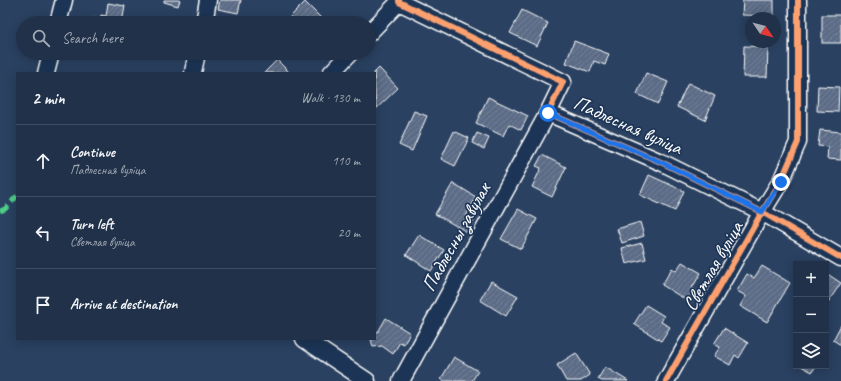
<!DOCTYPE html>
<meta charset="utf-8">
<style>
body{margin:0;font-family:Caveat,sans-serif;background:#283950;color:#f1f3f6}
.controls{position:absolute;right:12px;bottom:12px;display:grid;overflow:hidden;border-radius:0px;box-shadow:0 2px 10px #0003}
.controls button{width:36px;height:36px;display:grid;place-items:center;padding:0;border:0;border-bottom:1px solid #3d4c61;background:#203149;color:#f1f3f6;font:20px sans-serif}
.compass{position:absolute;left:745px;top:12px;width:36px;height:36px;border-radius:50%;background:#203149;box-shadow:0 2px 10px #0003;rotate:125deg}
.stop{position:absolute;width:12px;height:12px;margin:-9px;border:3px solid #1a73e8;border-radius:50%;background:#fff}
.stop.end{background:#1a73e8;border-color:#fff;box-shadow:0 1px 4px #0008}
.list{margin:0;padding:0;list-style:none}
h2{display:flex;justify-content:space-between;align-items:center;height:52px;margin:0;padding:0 16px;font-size:17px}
h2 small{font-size:13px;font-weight:400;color:#a2a9b4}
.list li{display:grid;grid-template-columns:26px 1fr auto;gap:12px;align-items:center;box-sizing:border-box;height:72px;padding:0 16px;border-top:1px solid #3d4c61}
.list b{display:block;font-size:15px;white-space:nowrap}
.list p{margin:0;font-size:13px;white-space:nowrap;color:#a2a9b4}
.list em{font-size:13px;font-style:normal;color:#a2a9b4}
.icon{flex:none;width:22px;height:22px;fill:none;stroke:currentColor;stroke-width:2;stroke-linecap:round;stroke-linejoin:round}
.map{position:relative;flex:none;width:841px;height:381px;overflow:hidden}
.search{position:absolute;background:#203149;box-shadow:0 2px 10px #0003;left:16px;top:16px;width:360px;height:44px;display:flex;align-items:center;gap:10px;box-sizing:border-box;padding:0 14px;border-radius:22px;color:#a2a9b4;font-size:15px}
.panel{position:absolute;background:#203149;box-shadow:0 2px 10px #0003;left:16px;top:72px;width:360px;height:268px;border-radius:0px}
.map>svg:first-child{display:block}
</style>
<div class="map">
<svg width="841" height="381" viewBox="0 0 841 381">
<defs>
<pattern id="building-hatch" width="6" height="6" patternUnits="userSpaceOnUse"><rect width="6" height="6" fill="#5b6c86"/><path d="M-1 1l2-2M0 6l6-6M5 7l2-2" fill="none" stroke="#748298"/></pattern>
</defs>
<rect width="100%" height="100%" fill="#2a4161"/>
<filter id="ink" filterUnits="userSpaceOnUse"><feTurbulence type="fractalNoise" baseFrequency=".025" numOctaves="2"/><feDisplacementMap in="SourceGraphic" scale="8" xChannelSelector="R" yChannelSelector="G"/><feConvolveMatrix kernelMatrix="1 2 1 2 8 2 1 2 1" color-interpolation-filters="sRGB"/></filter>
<g filter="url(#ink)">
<!-- building -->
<g fill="url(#building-hatch)" stroke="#fff">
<polygon points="164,0 180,0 178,6 164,2"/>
<polygon points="220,0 241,0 238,13 218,9"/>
<polygon points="743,0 774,0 774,16 742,15"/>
<polygon points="305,2 326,23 288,23 286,21"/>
<polygon points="108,3 125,6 122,23 93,23 94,18 100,19 101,15 106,16"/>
<polygon points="522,10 548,23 537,46 510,33"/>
<rect x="822" y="15" width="19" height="28"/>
<polygon points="574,41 609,54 605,65 594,61 590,72 566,63"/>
<polygon points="744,46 768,47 767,77 743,77"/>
<polygon points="277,60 290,73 264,73"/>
<polygon points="379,68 398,88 376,109 374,73"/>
<polygon points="646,73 668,82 658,104 637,94"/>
<polygon points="688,83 715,96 705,120 677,107"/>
<polygon points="818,86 839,87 838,112 817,111"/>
<polygon points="488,97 528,116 521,130 509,124 503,136 476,123"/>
<polygon points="414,111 427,116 412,151 399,145"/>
<polygon points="820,130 841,132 841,160 827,159 828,147 818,146"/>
<polygon points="454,131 469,138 455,166 441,159"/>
<polygon points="477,133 489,138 484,149 472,143"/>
<polygon points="542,155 566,167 552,197 532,187 541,168 536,166"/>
<polygon points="649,175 684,191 675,211 640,195"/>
<polygon points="453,183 476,197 466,216 474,220 467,232 435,214"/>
<polygon points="518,209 537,219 521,249 501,239"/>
<polygon points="640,222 644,236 622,243 617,229"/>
<polygon points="419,235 444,250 431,271 406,255"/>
<polygon points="642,243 646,259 626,264 622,248"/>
<polygon points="682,262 701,273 692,288 698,292 691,303 662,285 672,268 676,271"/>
<polygon points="762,266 790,283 767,322 740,306 746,296 737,291 747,274 754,278"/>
<polygon points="826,273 841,283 826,305"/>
<polygon points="491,281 518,296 506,316 480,300"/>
<polygon points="646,305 664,316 661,322 670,327 661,341 634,324"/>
<polygon points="386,318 410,333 404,344 400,342 393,354 382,346 373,347 371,339 375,339 375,332 378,332"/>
<polygon points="841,325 841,345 833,340"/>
<polygon points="724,328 748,343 739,358 735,355 730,365 714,356 720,347 714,344"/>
<polygon points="576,353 590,375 581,381 566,381 557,365"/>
<polygon points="454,357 478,371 472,381 444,381 441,379"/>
<polygon points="801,366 816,366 812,372"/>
<polygon points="605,367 628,381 602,381 598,379"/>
</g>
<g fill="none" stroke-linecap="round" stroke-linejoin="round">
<!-- minor casing -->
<g stroke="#fff" stroke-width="19">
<g id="minor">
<polyline points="399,0 399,2 563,82 548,113 663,163 762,212 841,258"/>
<polyline points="58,23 64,0"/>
<polyline points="204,23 208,0"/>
<polyline points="369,33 399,2"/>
<polyline points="193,72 197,53"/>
<polyline points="46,73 51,53"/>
<polyline points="331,73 350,53"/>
<polyline points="304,339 367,381"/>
<polyline points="401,381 548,113"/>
<polyline points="666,381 762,212 781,181 798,142 798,0"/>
</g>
</g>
<!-- minor -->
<use href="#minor" stroke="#1d3557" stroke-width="16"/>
<!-- quiet -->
<polyline stroke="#4dcf88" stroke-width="5" stroke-dasharray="10 5" stroke-linecap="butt" points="0,211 5,209 17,196"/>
<!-- cycleway casing -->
<g stroke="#1d3557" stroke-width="8">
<g id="cycleway">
<polyline points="399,0 399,2 563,82 548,113 663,163 762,212 841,258"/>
<polyline points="666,381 762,212 781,181 798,142 798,0"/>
</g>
</g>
<!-- cycleway -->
<use href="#cycleway" stroke="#fca06f" stroke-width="6"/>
</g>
</g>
<g fill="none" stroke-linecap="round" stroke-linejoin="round" filter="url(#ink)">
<!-- route -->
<polyline stroke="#1a73e8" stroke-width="5" points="548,113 663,163 762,212 781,182"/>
</g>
<g text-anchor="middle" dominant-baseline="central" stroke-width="3.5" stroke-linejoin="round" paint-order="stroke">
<!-- street labels -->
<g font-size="20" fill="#fff" stroke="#1d3557">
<text transform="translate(628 125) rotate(24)">Падлесная вуліца</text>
<text transform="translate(456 237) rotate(-61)">Падлесны завулак</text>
<text transform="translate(713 266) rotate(-60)">Светлая вуліца</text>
</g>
</g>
</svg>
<div class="controls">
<button>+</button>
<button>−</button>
<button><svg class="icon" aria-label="layers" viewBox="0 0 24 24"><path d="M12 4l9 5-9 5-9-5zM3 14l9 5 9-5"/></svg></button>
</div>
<svg class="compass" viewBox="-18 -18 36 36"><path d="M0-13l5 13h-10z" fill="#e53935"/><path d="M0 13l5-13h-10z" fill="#a2a9b4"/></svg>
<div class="stop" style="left:548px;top:113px"></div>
<div class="stop end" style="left:781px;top:182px"></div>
<div class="search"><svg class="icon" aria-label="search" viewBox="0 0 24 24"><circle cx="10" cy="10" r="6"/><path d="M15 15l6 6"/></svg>Search here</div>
<section class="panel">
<h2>2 min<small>Walk · 130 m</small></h2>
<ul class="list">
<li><svg class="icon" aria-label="ahead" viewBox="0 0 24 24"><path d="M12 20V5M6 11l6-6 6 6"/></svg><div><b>Continue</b><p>Падлесная вуліца</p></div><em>110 m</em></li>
<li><svg class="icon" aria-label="left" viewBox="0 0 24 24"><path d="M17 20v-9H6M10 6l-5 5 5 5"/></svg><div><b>Turn left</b><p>Светлая вуліца</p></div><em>20 m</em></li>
<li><svg class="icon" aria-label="arrive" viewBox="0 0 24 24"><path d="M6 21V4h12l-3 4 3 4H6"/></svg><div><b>Arrive at destination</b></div></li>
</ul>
</section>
</div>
